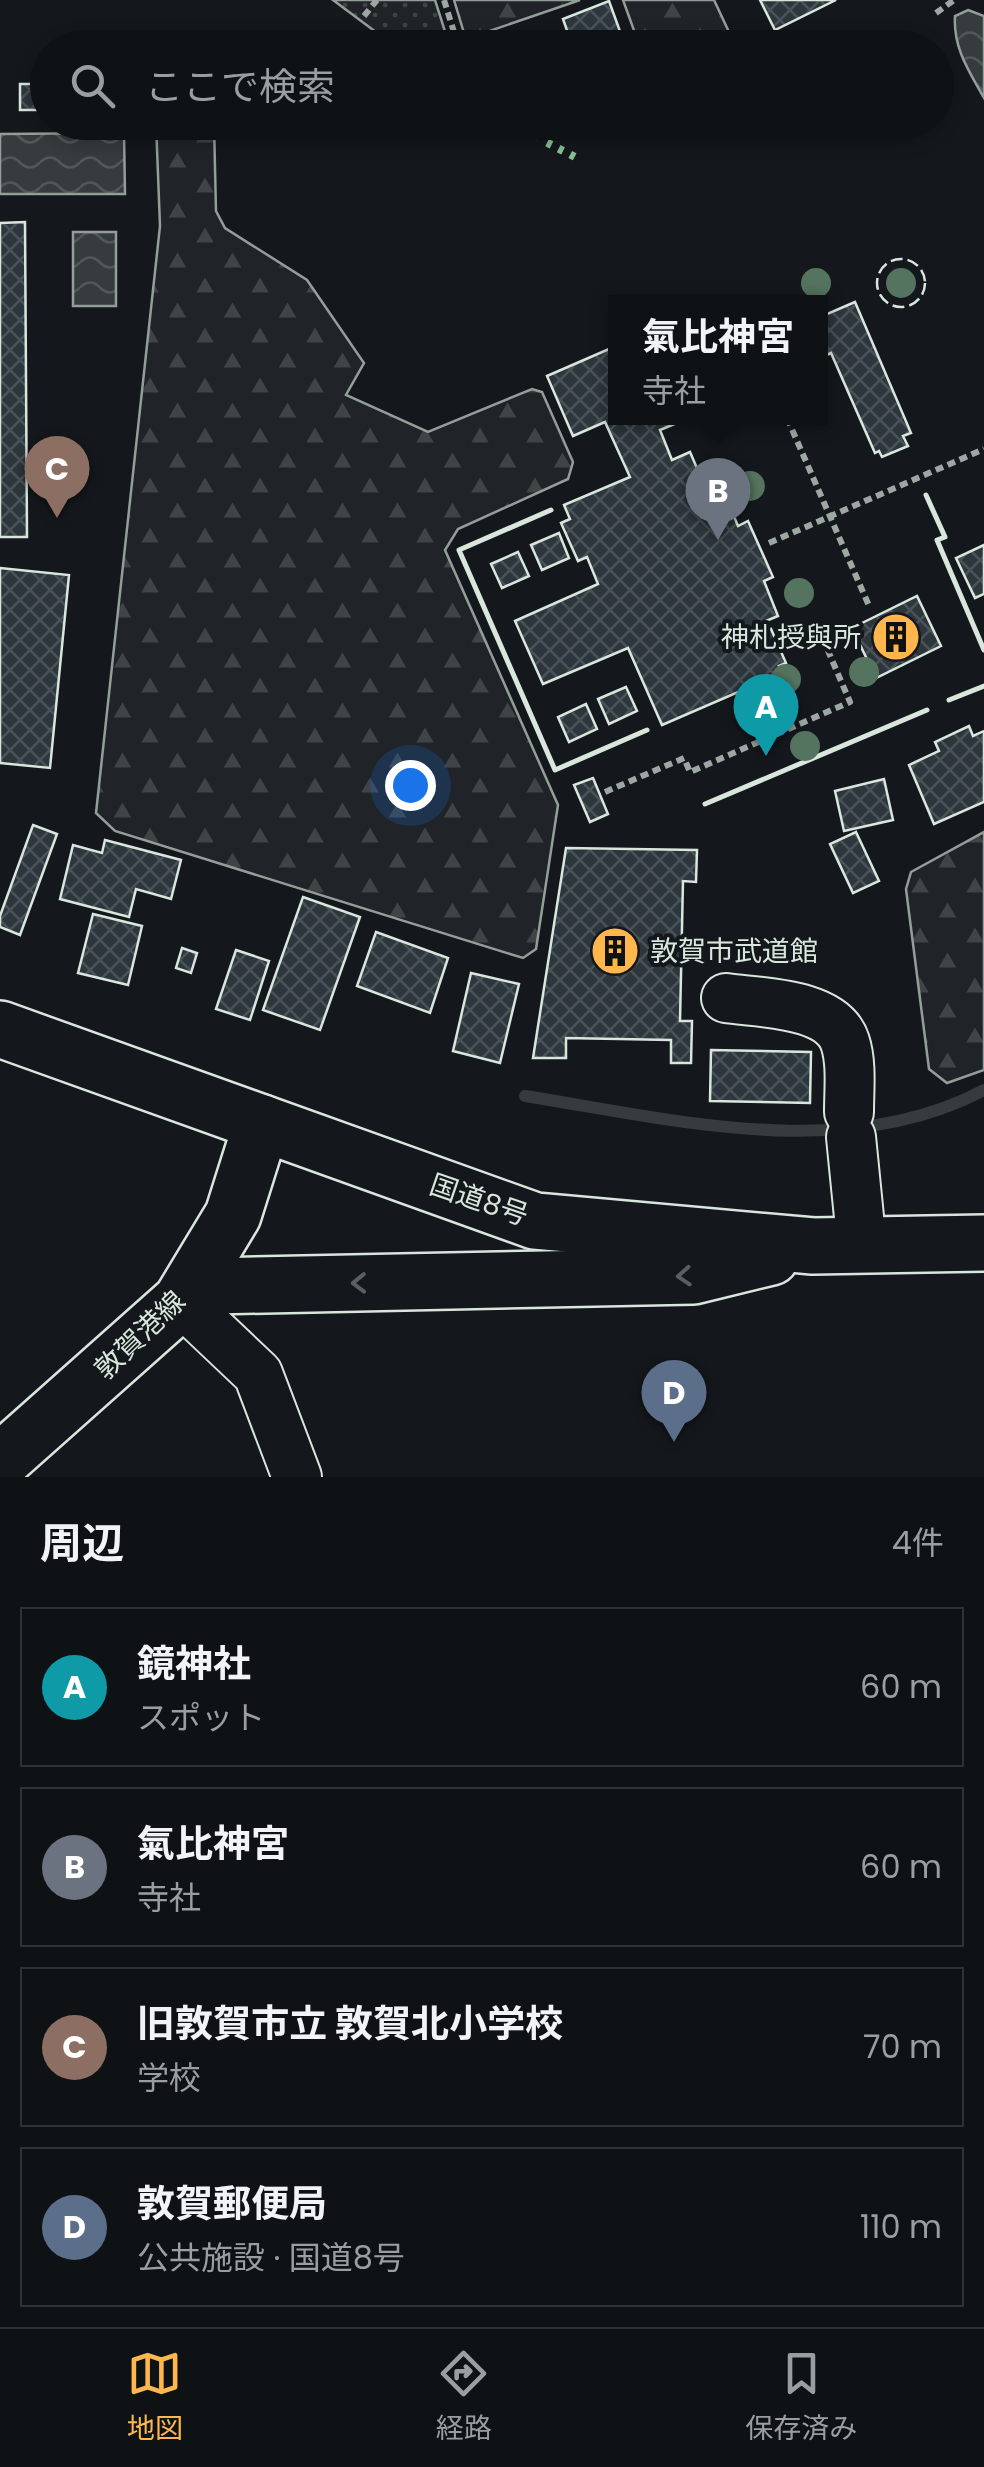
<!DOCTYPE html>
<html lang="ja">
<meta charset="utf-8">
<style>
body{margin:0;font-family:Poppins,"Noto Sans JP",sans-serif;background:#181b1e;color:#f1f3f6}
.you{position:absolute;left:410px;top:785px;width:35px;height:35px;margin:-25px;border:8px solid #fff;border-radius:50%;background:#1a73e8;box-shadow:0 0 0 15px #1a73e833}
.badge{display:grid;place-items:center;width:65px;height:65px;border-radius:50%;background:#ffb74d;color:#fff;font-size:32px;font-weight:700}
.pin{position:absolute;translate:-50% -82px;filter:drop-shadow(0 2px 5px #0008)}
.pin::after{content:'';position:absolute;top:52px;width:35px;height:30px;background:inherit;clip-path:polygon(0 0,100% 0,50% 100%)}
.popup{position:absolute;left:608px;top:295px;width:220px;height:130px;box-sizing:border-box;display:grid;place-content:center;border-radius:0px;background:#0f1215;filter:drop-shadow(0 2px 8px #0005);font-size:32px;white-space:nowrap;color:#9b9ea0}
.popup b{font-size:38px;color:#f1f3f6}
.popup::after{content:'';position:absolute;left:50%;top:100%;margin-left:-20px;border:20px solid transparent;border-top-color:#0f1215}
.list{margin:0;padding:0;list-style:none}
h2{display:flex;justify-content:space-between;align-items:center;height:130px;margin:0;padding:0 40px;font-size:42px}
h2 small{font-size:32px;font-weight:400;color:#9b9ea0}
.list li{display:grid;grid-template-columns:65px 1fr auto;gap:30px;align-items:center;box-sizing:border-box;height:160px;margin:0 20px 20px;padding:0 20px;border:2px solid #2f3234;border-radius:0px}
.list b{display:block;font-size:38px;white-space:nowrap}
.list p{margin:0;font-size:32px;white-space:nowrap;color:#9b9ea0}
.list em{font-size:32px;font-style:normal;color:#9b9ea0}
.icon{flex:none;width:55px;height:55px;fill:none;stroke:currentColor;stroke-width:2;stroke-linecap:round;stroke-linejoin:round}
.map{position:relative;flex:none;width:984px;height:1477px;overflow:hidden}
.search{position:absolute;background:#0f1215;box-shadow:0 5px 15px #0003;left:30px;right:30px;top:30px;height:110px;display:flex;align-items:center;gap:25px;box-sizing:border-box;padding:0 35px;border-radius:55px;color:#9b9ea0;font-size:38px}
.sheet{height:850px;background:#0f1215}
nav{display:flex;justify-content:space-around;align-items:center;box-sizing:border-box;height:140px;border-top:2px solid #2f3234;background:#0f1215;font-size:28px;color:#9b9ea0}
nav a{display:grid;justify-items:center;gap:5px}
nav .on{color:#ffb74d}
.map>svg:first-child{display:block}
</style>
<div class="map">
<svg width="984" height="1477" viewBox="0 0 984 1477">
<defs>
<pattern id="forest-firs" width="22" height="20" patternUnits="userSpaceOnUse" patternTransform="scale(2.5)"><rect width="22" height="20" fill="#202428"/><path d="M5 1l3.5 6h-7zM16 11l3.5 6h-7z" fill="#404447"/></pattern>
<pattern id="garden-dots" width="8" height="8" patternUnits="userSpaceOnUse" patternTransform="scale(2.5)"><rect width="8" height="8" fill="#202428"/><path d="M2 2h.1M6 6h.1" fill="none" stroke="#404447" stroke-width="1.8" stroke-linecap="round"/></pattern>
<pattern id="water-waves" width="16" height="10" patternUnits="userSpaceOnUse" patternTransform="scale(2.5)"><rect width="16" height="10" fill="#363b3e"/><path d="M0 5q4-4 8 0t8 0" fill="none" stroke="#525759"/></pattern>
<pattern id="building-cross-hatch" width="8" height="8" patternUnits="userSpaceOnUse" patternTransform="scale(2.5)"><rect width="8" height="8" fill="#2c363c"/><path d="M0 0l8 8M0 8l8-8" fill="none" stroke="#4a5358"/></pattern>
</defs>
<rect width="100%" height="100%" fill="#14181c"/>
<!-- forest -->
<g fill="url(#forest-firs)" stroke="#939e99" stroke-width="2.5">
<polygon points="454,0 580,0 475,36 464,33"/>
<polygon points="623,0 714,0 736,47 640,47"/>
<polygon points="156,123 214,123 216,211 225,228 307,280 364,363 346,395 428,432 532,389 542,392 573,462 568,479 458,529 445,550 558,805 536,949 523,958 115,831 96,813 160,226"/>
<polygon points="984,832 984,1070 947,1083 929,1069 906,889 911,872"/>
</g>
<!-- garden -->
<polygon fill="url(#garden-dots)" stroke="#939e99" stroke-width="2.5" points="333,0 435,0 450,47 396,47"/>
<!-- water -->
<g fill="url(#water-waves)" stroke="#939e99" stroke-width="2.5">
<path d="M 968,10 L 984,16 L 984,98 C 969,71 953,48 955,16 Z"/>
<polygon points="124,133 125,194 0,194 0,134"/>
<rect x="73" y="232" width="43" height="74"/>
</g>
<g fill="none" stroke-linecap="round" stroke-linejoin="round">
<!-- stream -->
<path stroke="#363b3e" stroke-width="12" d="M 525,1096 C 671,1119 846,1164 984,1090"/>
</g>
<!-- building -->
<g fill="url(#building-cross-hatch)" stroke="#d8e6dc" stroke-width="2.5">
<polygon points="760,0 836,0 775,30"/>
<polygon points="609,1 626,48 573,48 563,19"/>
<rect x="20" y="84" width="28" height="26"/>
<polygon points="25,222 27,537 0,537 0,223"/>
<polygon points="855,302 911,433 903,436 908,446 882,457 879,451 875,453 831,353 820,358 820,317"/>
<polygon points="616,346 616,418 689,418 660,430 672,460 690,452 703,482 696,485 704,504 725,495 738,526 748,521 773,577 764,581 778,616 761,623 764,632 771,629 786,663 779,666 782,673 662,725 628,648 543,684 515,621 598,584 587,557 578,561 561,523 570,519 564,505 630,477 605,422 573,436 547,376"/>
<polygon points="559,533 569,558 542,570 531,545"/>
<polygon points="984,545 984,594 975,598 956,558"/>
<polygon points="518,552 529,576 502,588 491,564"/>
<polygon points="0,568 69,575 50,768 0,763"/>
<polygon points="917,596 941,646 876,678 852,628"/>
<polygon points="626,687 637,711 609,724 598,699"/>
<polygon points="586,704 597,729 569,742 558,717"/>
<polygon points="969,726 973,736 984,731 984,802 934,824 909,765 939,751 935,742"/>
<polygon points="593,778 608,814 590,822 574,785"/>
<polygon points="884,779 893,820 844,831 835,791"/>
<polygon points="33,825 57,834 20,935 0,927 0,916"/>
<polygon points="856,832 879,881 853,893 830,844"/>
<polygon points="105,840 181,860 171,899 136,889 129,917 60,899 73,845 102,853"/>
<polygon points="566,848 697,850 696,882 683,881 680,1021 692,1021 691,1063 671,1063 671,1040 566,1038 566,1058 533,1058"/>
<polygon points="303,897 360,917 320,1030 263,1010"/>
<polygon points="93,914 142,926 128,985 78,973"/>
<polygon points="376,932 448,958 430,1013 357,986"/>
<polygon points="182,948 197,953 191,973 176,968"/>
<polygon points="236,950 269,961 250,1020 216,1009"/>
<polygon points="471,973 519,984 500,1063 453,1051"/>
<polygon points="711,1050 811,1052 810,1103 710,1101"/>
</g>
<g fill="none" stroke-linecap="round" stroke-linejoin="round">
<!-- minor casing -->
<g stroke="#d8e6dc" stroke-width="52">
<g id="minor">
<path d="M 726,998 C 759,1003 832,1002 845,1042 C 852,1063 849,1090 849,1112"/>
<polyline points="851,1137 862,1247"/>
<polyline points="181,1301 258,1374 297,1477"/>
</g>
</g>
<!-- major casing -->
<g stroke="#d8e6dc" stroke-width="60">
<polyline id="major" points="0,1462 181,1301 233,1215 262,1123"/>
</g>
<!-- highway casing -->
<g stroke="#d8e6dc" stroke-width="60">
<g id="highway">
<polyline points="0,1029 535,1221 813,1246 984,1243"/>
<polyline points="181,1301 212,1286 693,1276 771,1257"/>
</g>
</g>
<!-- path -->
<g stroke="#9da8a2" stroke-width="6" stroke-dasharray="8 5" stroke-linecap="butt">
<polyline points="444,0 459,48"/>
<polyline points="936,13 954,0"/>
<polyline points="364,16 377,0"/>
<polyline points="787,418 870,608"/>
<polyline points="769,543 984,449"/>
<polyline points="605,792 684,758 690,772 850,702 826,646"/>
</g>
<!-- minor -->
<use href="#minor" stroke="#14181c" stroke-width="48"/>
<!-- major -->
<use href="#major" stroke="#14181c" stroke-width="55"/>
<!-- highway -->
<use href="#highway" stroke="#14181c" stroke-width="55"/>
<!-- hedge -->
<polyline stroke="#8ac095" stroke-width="8" stroke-dasharray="5 8" stroke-linecap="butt" points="534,122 540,139 577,158"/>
<!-- fence -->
<circle stroke="#d8e6dc" stroke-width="2.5" stroke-dasharray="12 5" stroke-linecap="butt" cx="901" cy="283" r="24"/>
<!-- wall -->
<g stroke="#d8e6dc" stroke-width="5">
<polyline points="926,495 945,537 937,540 984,650"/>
<polyline points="551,510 459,550 555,770 647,730"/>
<polyline points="949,700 984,686"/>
<polyline points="705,804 927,710"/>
</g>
</g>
<!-- trees -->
<g fill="#55745f">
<circle cx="816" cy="283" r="15"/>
<circle cx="901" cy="283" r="15"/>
<circle cx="750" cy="486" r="15"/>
<circle cx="799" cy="593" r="15"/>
<circle cx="864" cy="672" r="15"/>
<circle cx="786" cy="679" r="15"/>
<circle cx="805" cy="746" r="15"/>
</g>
<!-- one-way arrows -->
<defs><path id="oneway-chevron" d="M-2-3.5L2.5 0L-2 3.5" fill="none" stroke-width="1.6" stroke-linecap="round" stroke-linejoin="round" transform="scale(2.5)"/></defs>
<g stroke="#59605f">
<use href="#oneway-chevron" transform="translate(684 1276) rotate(176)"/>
<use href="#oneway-chevron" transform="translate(359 1283) rotate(179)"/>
</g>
<!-- icons -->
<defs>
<g id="building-disc" transform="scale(2.5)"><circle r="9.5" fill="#ffb74d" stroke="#14181c"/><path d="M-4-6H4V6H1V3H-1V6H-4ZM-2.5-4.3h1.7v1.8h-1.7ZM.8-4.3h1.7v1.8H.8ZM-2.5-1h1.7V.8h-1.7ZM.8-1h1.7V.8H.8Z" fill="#111"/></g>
</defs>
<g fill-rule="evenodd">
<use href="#building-disc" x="896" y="637"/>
<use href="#building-disc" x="615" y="951"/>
</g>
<g text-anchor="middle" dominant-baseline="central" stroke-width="8" stroke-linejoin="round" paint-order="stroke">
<!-- poi labels -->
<g font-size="28" fill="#d8e6dc" stroke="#14181c" text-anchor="end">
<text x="861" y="637">神札授與所</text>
<text x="650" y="951" text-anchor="start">敦賀市武道館</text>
</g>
<!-- street labels -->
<g font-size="28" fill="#d8e6dc" stroke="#14181c">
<text transform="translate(479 1200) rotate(19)">国道8号</text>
<text transform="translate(140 1335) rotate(-44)">敦賀港線</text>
</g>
</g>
</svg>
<div class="you"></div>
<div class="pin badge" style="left:766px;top:756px;background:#0f9aa8">A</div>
<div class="pin badge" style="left:718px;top:540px;background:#6b7280">B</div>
<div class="popup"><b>氣比神宮</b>寺社</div>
<div class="pin badge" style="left:57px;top:518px;background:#8d6e63">C</div>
<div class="pin badge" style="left:674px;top:1442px;background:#5c6f8a">D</div>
<div class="search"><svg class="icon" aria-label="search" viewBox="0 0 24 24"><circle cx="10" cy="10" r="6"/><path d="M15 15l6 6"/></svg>ここで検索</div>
</div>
<section class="sheet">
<h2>周辺<small>4件</small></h2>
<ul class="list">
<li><span class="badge" style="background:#0f9aa8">A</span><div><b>鏡神社</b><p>スポット</p></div><em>60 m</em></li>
<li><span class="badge" style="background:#6b7280">B</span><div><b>氣比神宮</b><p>寺社</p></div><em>60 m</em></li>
<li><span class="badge" style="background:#8d6e63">C</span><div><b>旧敦賀市立 敦賀北小学校</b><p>学校</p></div><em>70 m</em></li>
<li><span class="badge" style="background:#5c6f8a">D</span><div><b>敦賀郵便局</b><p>公共施設 · 国道8号</p></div><em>110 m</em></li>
</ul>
</section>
<nav>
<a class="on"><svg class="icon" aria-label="map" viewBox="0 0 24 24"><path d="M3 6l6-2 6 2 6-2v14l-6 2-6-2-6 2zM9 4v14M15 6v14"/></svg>地図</a>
<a><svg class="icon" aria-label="directions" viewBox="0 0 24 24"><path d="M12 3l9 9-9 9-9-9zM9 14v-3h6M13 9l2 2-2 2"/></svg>経路</a>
<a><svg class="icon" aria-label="saved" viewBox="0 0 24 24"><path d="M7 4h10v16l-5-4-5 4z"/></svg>保存済み</a>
</nav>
